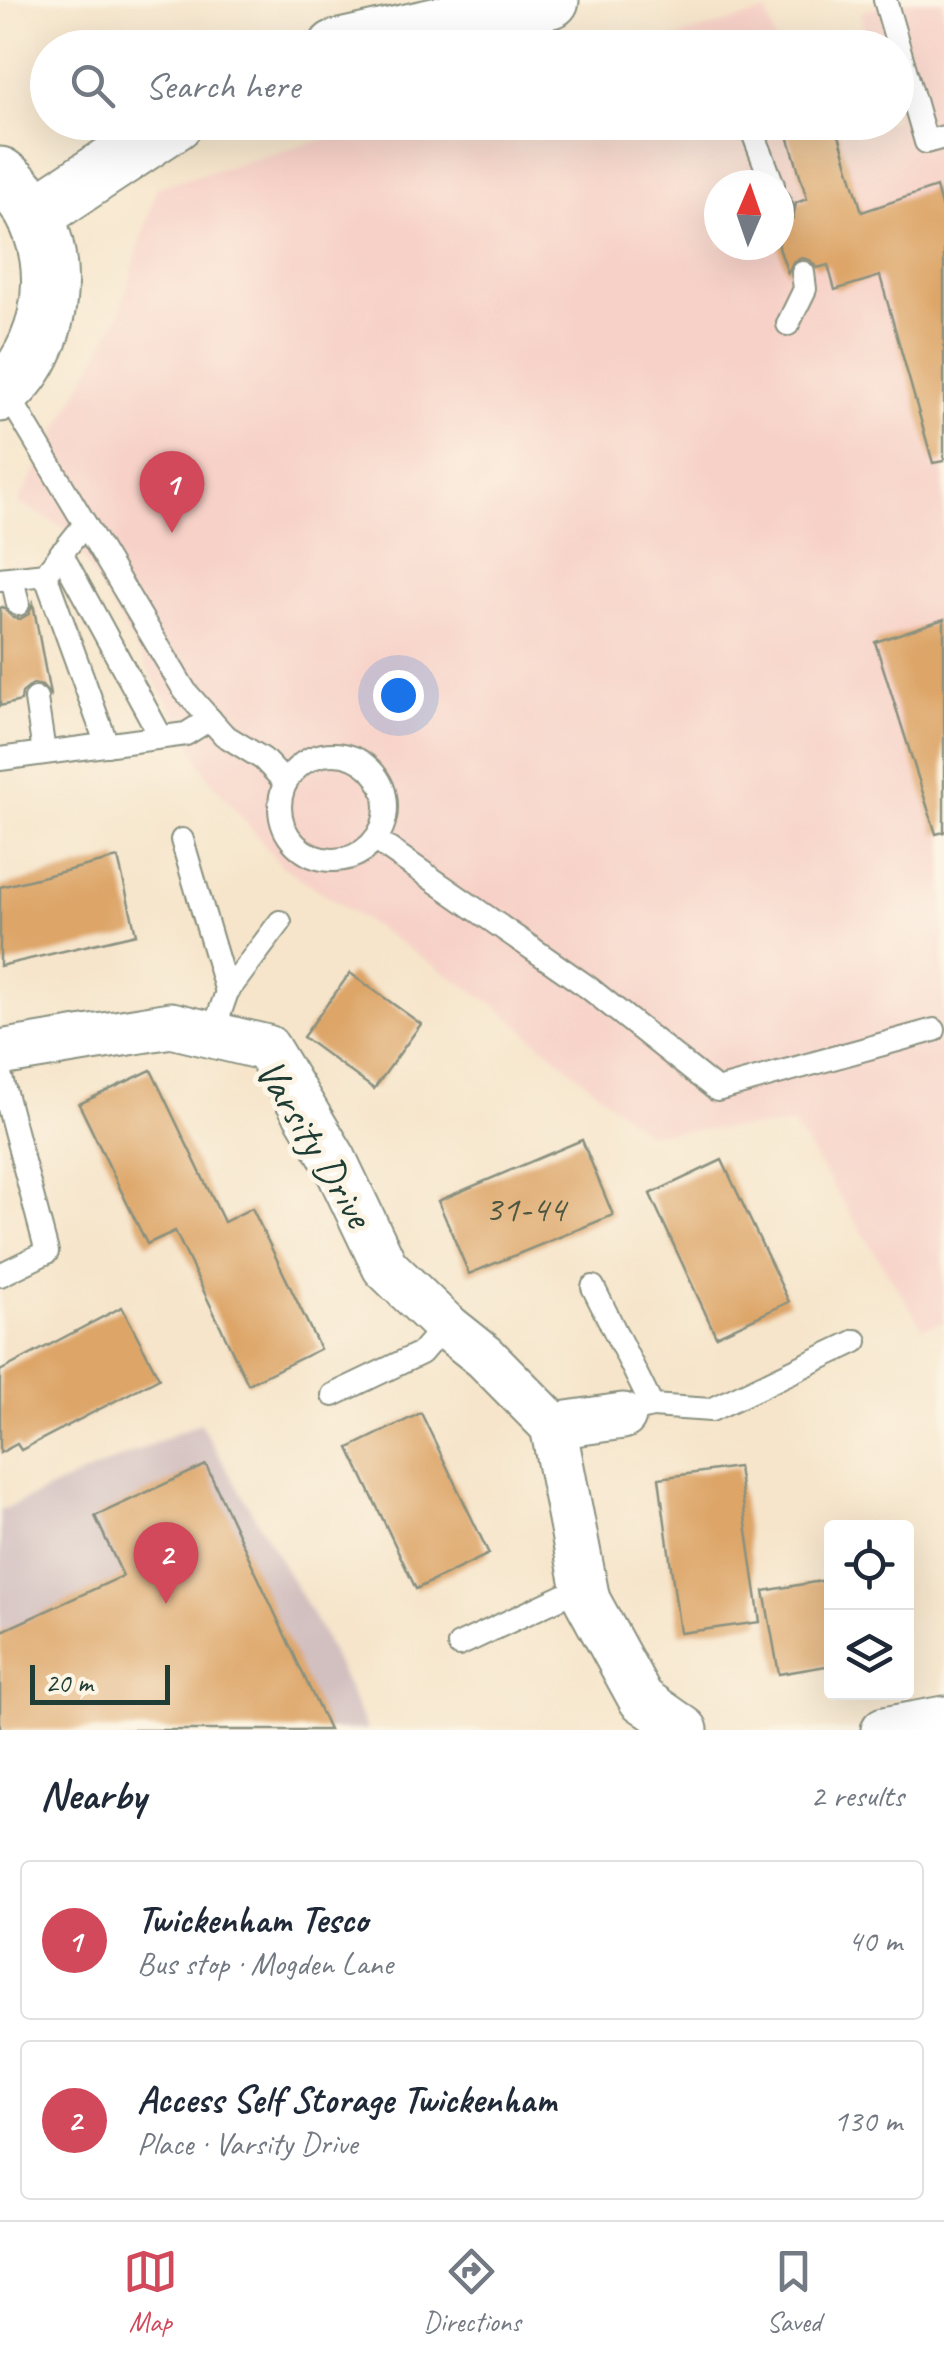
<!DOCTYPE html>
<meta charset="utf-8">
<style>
body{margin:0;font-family:Caveat,sans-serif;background:#f6f6f7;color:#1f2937}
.controls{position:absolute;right:30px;bottom:30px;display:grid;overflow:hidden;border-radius:10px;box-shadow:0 10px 40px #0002}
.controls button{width:90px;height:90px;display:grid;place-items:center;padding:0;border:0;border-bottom:2px solid #e0e1e3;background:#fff;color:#1f2937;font:50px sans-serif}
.compass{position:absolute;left:704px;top:170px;width:90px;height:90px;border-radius:50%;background:#fff;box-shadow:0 10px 40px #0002;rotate:2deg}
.scale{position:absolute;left:30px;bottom:25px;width:140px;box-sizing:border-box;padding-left:10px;border:5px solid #1f3d34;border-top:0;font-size:28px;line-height:35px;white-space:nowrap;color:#1f3d34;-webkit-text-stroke:8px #fcf5e5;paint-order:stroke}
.you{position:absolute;left:398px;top:695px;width:35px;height:35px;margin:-25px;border:8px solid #fff;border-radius:50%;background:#1a73e8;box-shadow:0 0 0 15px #1a73e833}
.badge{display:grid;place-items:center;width:65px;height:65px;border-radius:50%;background:#d1495b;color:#fff;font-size:32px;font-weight:700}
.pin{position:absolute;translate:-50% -82px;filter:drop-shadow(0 2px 5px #0008)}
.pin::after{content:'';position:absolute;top:52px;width:35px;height:30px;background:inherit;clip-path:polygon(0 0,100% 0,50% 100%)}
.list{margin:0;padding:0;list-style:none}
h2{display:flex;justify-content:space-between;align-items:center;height:130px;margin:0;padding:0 40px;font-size:42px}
h2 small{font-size:32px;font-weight:400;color:#747a83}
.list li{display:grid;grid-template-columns:65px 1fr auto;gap:30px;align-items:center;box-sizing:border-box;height:160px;margin:0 20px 20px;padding:0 20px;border:2px solid #e0e1e3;border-radius:10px}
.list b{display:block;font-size:38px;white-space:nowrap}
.list p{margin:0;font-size:32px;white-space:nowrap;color:#747a83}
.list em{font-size:32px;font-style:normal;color:#747a83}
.icon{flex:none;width:55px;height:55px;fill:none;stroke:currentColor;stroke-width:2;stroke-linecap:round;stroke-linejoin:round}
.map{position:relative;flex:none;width:944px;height:1730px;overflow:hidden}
.search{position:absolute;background:#fff;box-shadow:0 10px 40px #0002;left:30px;right:30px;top:30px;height:110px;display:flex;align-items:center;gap:25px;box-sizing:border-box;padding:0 35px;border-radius:55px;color:#747a83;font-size:38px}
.sheet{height:490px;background:#fff}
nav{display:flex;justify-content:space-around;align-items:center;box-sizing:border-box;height:140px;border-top:2px solid #e0e1e3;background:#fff;font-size:28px;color:#747a83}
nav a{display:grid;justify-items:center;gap:5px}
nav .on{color:#d1495b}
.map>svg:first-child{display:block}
</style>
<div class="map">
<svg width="944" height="1730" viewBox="0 0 944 1730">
<rect width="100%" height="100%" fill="#fcf5e5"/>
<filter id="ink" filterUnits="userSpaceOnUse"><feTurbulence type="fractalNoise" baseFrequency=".01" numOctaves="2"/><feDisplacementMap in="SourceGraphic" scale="20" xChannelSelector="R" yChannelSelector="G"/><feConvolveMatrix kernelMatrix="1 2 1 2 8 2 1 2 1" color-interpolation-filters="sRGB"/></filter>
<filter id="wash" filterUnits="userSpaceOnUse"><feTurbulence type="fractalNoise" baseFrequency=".0048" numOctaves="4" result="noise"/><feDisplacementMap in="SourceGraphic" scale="40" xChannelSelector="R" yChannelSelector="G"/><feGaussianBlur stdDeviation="2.25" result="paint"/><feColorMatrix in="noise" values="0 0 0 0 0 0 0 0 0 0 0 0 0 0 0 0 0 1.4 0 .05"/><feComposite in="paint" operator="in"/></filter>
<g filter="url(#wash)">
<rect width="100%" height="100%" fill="#f6e5cb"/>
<!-- built -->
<g fill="#f7d1c8" fill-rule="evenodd">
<path d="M 915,0 L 944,0 L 944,1322 L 923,1328 L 794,1125 L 646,1133 L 495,1005 L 282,866 L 205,773 L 186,734 L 66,529 L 18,503 L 118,317 L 157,187 L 381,123 L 896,122 L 896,48 L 806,47 L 863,29 L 861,11 ZM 719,185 L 779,185 L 779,245 L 719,245 Z"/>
<polygon points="766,12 777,47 642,47"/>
</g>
<!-- industrial -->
<polygon fill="#d2bfc0" points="200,1423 321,1630 367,1730 0,1730 0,1511"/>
<g id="blocks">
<!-- building -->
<g fill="#dda568">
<polygon points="784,122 835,122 862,212 936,187 944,217 944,461 933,463 880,276 835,290 828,265 817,268 810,260 802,258 793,262 788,273 779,248 779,223 793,218 796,203 807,199"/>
<polygon points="33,603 50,695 42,686 33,684 22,693 21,701 0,706 0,608 3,607 13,618 20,619 29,614"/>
<polygon points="944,619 944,832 936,834 875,642"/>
<polygon points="118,858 136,934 0,966 0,887"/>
<polygon points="350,973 421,1024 374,1089 303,1037"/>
<polygon points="151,1070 224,1222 252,1208 320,1349 248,1384 175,1231 147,1244 79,1104"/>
<polygon points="582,1140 613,1215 469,1274 438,1201"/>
<polygon points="722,1160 789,1302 716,1336 650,1194"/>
<polygon points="122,1307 159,1378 21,1450 17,1444 0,1453 0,1371"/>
<polygon points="421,1413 489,1554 416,1589 349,1448"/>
<polygon points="206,1465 329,1730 0,1730 0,1632 123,1576 95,1516"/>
<polygon points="738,1467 760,1622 680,1633 659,1478"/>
<polygon points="832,1579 832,1665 779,1674 764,1591"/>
</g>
</g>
</g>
<g filter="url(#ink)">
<use href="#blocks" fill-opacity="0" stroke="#8a9180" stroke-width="2.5"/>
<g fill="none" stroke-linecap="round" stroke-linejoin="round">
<!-- service casing -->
<g stroke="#8a9180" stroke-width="26">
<g id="service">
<polyline points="885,0 926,142 944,137"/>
<polyline points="749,122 773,185"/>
<polyline points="779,201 782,208"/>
<polyline points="788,324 805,289 803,273"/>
<polyline points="5,390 185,691 224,735 263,759 285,782"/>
<polyline points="85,524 45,574 107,745"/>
<polyline points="61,553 161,737"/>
<polyline points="12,578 18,604"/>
<polyline points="0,579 45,574"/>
<polyline points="36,699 44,752"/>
<circle cx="333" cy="807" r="53"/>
<polyline points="0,759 186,734 210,719"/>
<polyline points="182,840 227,992"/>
<polyline points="376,840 589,988 717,1090 934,1030"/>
<polyline points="212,1035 227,992 280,922"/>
<polyline points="0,1074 47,1252 0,1275"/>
<polyline points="593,1287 652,1406 640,1409"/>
<polyline points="333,1395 421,1353 445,1325"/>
<polyline points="652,1406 711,1410 856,1341"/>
<polyline points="459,1645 585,1586"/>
</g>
</g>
<!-- minor casing -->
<g stroke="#8a9180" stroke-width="49">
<g id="minor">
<polyline points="0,1053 171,1025 267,1048 333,1158 385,1267 445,1325 485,1357 553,1426 623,1416"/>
<polyline points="553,1426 587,1600 641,1699 685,1730"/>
<polyline points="884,1730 944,1719"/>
</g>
</g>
<!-- tertiary casing -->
<g stroke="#8a9180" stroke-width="59">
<g id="tertiary">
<polyline points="336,48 551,0"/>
<path d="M 0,175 C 68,224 64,342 0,394"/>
<polyline points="36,214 175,122"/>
</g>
</g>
<!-- service -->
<use href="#service" stroke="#fff" stroke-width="22"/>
<!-- minor -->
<use href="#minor" stroke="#fff" stroke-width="45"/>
<!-- tertiary -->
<use href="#tertiary" stroke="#fff" stroke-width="55"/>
</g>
</g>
<g text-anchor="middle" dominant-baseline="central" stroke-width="10" stroke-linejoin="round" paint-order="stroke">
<!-- number labels -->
<g font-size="38" fill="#4e5741">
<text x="525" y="1208">31-44</text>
</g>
<!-- street labels -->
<g font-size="42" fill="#1f3d34" stroke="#fcf5e5">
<text transform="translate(314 1143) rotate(59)">Varsity Drive</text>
</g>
</g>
</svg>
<div class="controls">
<button><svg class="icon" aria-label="locate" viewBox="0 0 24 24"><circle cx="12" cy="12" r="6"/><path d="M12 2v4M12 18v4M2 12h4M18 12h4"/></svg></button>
<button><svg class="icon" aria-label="layers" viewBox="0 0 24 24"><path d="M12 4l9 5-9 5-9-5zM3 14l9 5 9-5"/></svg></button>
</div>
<svg class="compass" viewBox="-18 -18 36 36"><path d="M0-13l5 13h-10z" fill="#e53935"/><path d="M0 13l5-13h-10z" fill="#747a83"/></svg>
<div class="scale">20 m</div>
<div class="you"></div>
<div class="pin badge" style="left:172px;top:533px">1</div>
<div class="pin badge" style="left:166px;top:1604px">2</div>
<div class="search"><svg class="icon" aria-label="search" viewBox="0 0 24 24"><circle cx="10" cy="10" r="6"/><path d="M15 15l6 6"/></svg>Search here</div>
</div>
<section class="sheet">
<h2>Nearby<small>2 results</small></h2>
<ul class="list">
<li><span class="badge">1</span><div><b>Twickenham Tesco</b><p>Bus stop · Mogden Lane</p></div><em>40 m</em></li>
<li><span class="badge">2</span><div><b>Access Self Storage Twickenham</b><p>Place · Varsity Drive</p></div><em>130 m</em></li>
</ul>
</section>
<nav>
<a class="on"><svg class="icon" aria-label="map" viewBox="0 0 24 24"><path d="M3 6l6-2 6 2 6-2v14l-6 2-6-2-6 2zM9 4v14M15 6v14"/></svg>Map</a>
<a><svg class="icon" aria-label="directions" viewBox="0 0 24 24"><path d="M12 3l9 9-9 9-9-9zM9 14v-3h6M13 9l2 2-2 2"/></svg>Directions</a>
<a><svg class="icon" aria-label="saved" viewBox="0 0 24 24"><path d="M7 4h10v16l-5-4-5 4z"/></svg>Saved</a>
</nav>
